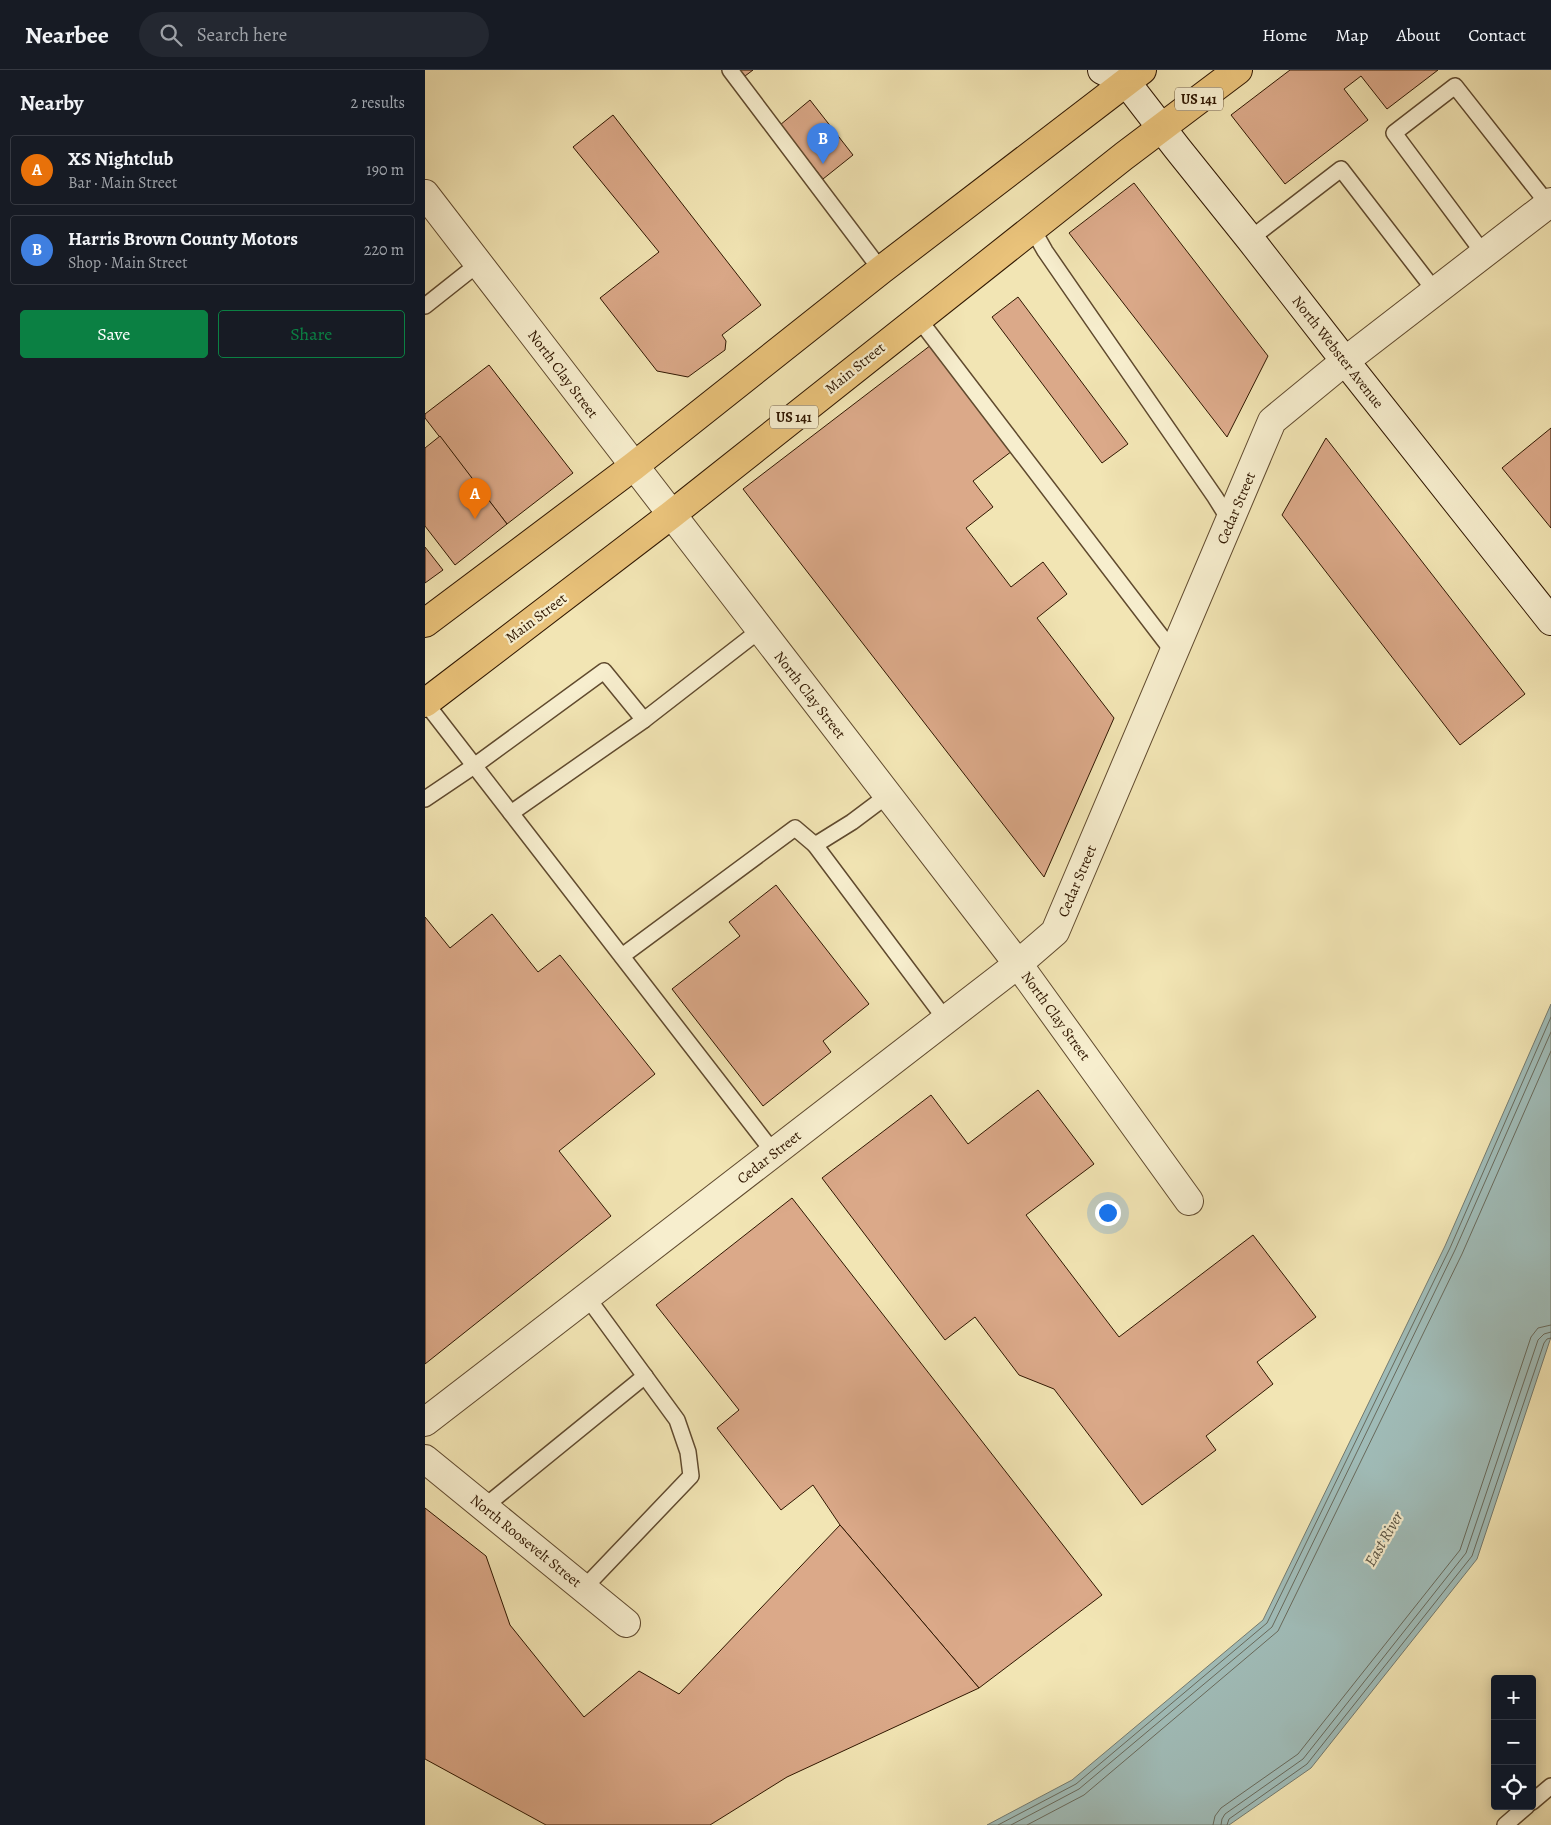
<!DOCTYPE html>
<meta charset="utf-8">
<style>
body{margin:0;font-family:Alegreya,serif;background:#242831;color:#f1f3f6}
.controls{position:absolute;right:15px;bottom:15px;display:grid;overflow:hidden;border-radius:5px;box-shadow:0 2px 12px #0003}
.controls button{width:45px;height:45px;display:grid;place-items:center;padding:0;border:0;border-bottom:1px solid #363941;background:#171b24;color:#f1f3f6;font:25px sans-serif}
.you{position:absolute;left:682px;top:1142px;width:18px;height:18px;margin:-12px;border:4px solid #fff;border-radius:50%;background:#1a73e8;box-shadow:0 0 0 8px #1a73e833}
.badge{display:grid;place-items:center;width:32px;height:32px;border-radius:50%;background:#0b8043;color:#fff;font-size:16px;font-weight:700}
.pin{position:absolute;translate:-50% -41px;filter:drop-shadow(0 1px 2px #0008)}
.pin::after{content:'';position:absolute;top:26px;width:18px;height:15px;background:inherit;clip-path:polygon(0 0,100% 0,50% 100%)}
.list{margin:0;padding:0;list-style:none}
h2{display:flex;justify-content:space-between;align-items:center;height:65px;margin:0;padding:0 20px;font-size:21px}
h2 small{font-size:16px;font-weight:400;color:#9ea1a6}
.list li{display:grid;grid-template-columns:32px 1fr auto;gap:15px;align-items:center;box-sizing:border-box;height:70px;margin:0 10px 10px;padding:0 10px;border:1px solid #363941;border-radius:5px}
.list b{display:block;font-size:19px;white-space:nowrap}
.list p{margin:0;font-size:16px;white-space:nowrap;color:#9ea1a6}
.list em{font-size:16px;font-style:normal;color:#9ea1a6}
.actions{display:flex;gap:10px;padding:15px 20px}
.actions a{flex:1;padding:11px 0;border:1px solid #0b8043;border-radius:5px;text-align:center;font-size:18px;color:#0b8043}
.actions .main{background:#0b8043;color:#fff}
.icon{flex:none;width:28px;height:28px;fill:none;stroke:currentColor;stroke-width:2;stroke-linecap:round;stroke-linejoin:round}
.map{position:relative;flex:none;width:1126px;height:1755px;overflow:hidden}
header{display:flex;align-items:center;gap:30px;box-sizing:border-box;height:70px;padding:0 25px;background:#171b24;border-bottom:1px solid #363941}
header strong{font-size:24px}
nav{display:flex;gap:28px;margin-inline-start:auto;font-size:18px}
.search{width:350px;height:45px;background:#242831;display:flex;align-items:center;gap:12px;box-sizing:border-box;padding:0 18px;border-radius:28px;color:#9ea1a6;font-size:19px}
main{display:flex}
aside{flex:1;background:#171b24}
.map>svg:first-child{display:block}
</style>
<header>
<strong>Nearbee</strong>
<div class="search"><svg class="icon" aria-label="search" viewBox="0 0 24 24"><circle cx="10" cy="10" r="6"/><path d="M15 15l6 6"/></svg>Search here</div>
<nav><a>Home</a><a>Map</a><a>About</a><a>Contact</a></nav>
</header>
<main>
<aside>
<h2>Nearby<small>2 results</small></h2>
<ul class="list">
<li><span class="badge" style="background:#e8710a">A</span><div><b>XS Nightclub</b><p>Bar · Main Street</p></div><em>190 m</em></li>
<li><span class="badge" style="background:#3f7fe0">B</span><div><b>Harris Brown County Motors</b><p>Shop · Main Street</p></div><em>220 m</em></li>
</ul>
<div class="actions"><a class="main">Save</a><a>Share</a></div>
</aside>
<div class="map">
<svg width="1126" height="1755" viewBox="0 0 1126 1755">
<rect width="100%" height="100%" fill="#f2e5b4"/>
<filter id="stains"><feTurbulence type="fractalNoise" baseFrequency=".004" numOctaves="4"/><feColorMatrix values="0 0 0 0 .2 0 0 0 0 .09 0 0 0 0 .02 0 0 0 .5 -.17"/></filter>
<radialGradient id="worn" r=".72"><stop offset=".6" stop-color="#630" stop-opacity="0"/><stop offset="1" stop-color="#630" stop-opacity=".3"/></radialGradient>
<!-- water -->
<polygon fill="#a0bcb8" stroke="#737a6f" points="1126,934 1126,1267 1052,1489 886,1698 804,1755 562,1755 647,1710 838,1550 1020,1176"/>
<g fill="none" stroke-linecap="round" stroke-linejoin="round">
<!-- shore -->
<g stroke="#686a5c" stroke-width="1">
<polyline points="573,1755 651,1714 842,1553 1025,1178 1126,947"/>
<polyline points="586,1755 654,1719 847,1557 1030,1180 1126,962"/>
<polyline points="602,1755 659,1725 853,1561 1037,1184 1126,981"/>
<polyline points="788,1755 790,1746 796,1738 873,1684 1035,1480 1106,1267 1113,1258 1126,1255"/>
<polyline points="796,1755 797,1749 800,1744 878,1689 1041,1483 1113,1270 1119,1264 1126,1262"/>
<polyline points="802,1755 804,1749 882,1694 1047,1486 1119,1273 1122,1269 1126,1268"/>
</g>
</g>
<!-- building -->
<g fill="#dba989" stroke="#301701">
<polygon points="315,0 328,0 320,6"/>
<polygon points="865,0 1013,0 962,39 936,6 919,19 943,50 860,114 806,45"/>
<polygon points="385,30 428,85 398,109 355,55"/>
<polygon points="188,45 336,235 297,265 301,271 300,280 263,307 232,301 175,228 234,182 148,77"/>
<polygon points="709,113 843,286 802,367 644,163"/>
<polygon points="593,227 703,374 677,393 567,247"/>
<polygon points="506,275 587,381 548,411 568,437 541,458 586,517 618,492 642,524 612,548 689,648 619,807 318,419"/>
<polygon points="64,295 148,403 82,454 0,348 0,344"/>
<polygon points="1126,358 1126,458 1077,398"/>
<polygon points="15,366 82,454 30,495 0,456 0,378"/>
<polygon points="901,368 1100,624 1035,675 857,445"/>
<polygon points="0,477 18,500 0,513"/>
<polygon points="351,815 444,934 398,971 406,982 338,1036 247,919 315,866 304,852"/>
<polygon points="67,844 113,902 135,885 230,1004 134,1081 186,1146 0,1294 0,847 25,878"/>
<polygon points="613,1020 669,1094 601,1145 694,1267 828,1165 891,1247 832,1292 848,1314 781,1366 791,1380 717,1435 629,1319 594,1305 550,1247 520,1270 397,1108 506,1025 543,1074"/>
<polygon points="367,1128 677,1525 554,1618 415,1455 388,1415 356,1440 292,1358 314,1340 231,1235"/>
<polygon points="0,1438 61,1486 85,1555 159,1647 214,1601 254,1624 415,1455 554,1618 362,1707 285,1755 121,1755 0,1689"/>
</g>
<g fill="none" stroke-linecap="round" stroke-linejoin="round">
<!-- lane casing -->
<g stroke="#604a2e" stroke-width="18">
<g id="lane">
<polyline points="305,0 456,200"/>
<polyline points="607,158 620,181 790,427 805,451"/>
<polyline points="825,169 916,99 1010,221"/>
<polyline points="1059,184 969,63 1030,16 1123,134"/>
<polyline points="0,236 53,194"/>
<polyline points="493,248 749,583"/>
<polyline points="0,632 349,1083"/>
<polyline points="0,729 49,696 179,601 219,650"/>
<polyline points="86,743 219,650 335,560"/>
<polyline points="390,775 521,950"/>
<polyline points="197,886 370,758 390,775 427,752 463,725"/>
<polyline points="59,1437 220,1306"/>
<polyline points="159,1518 266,1406 263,1382 252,1350 162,1227"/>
<polyline points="1107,1732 1126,1716"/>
<polyline points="1080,1755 1102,1736"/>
</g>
</g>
<!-- street casing -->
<g stroke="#604a2e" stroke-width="30">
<g id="street">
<polyline points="0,124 593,894 764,1131"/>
<polyline points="0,1352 593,894 630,862 847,351 920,291 1126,132"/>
<polyline points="0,1389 201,1553"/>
</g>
</g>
<!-- secondary casing -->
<g stroke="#301701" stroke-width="30">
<polyline id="secondary" points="677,0 701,12 752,78 825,169 920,291 1126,551"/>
</g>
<!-- primary casing -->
<g stroke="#301701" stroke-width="30">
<g id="primary">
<polyline points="0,553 209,396 456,200 717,0"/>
<polyline points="0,633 246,445 699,86 813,0"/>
</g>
</g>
<!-- lane -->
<use href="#lane" stroke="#f7eece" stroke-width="15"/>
<!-- street -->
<use href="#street" stroke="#f7eece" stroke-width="28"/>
<!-- secondary -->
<use href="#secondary" stroke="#f7eece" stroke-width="28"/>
<!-- primary -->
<use href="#primary" stroke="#e9c27a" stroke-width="28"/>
</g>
<g text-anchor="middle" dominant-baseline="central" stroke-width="4.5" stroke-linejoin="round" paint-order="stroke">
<!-- shield labels -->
<g fill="#f7eece" stroke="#6c583e" stroke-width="1">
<rect x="750" y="17.5" width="48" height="23" rx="4"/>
<rect x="345" y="335.5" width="48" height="23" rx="4"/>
</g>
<g font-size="14" font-weight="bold" fill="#301701">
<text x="774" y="29">US 141</text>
<text x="369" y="347">US 141</text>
</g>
<!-- street labels -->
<g font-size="15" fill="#301701" stroke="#f7eece">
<text transform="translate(913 282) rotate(52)">North Webster Avenue</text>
<text transform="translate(430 298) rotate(-39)">Main Street</text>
<text transform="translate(138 304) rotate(53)">North Clay Street</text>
<text transform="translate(811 438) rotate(-67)">Cedar Street</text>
<text transform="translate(111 548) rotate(-37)">Main Street</text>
<text transform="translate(385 625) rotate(52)">North Clay Street</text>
<text transform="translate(652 811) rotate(-67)">Cedar Street</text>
<text transform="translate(631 946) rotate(54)">North Clay Street</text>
<text transform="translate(344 1087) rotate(-38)">Cedar Street</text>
<text transform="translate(101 1471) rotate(39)">North Roosevelt Street</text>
</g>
<!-- water labels -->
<g font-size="16" font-style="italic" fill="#575141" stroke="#f7eece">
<text transform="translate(959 1469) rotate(-60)">East River</text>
</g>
</g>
<rect width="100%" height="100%" filter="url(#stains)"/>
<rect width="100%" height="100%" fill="url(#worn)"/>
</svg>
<div class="controls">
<button>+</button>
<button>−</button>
<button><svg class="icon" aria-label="locate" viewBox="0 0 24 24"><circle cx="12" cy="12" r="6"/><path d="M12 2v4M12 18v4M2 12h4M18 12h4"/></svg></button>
</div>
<div class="you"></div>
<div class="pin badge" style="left:50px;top:449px;background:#e8710a">A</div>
<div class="pin badge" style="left:398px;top:94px;background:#3f7fe0">B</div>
</div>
</main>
